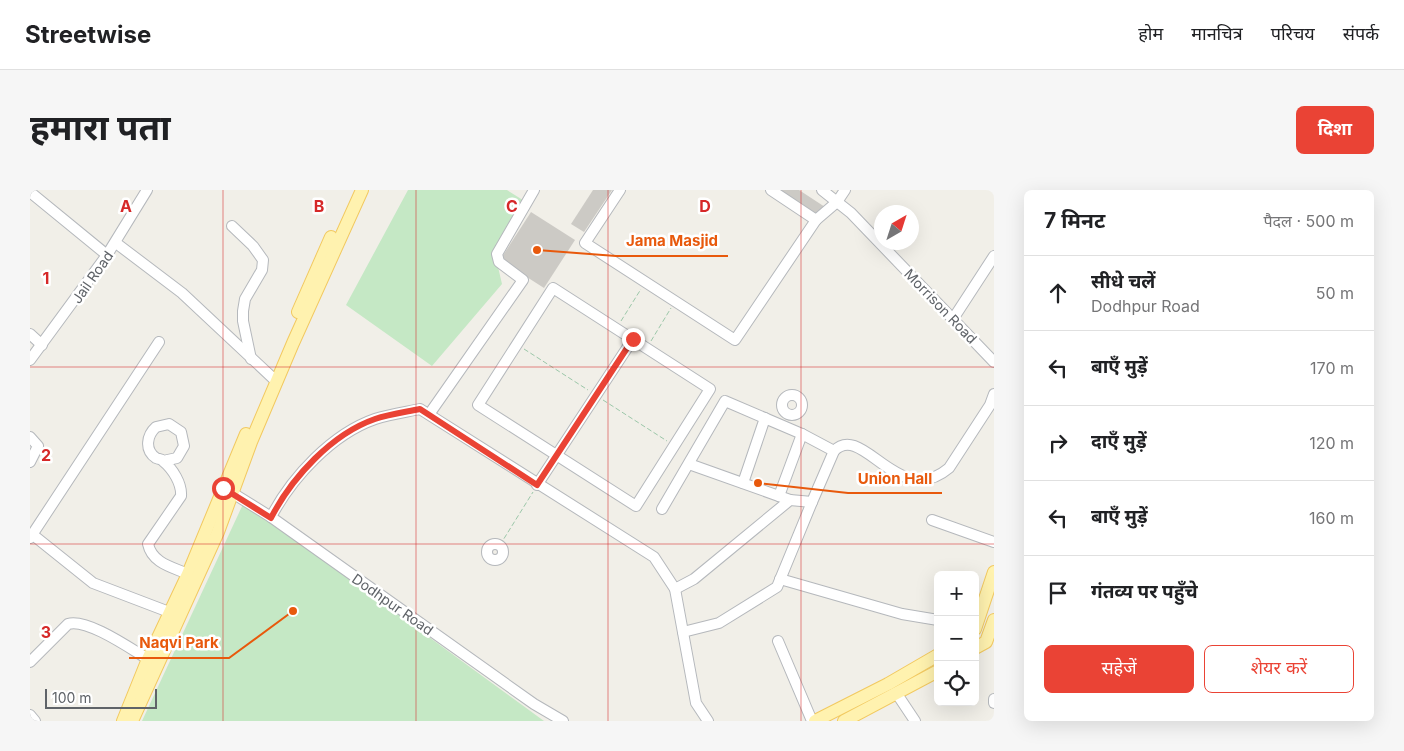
<!DOCTYPE html>
<html lang="hi">
<meta charset="utf-8">
<style>
body{margin:0;font-family:Inter,"Noto Sans Devanagari",sans-serif;background:#f6f6f6;color:#202124}
.controls{position:absolute;right:15px;bottom:15px;display:grid;overflow:hidden;border-radius:8px;box-shadow:0 5px 20px #0002}
.controls button{width:45px;height:45px;display:grid;place-items:center;padding:0;border:0;border-bottom:1px solid #e0e0e0;background:#fff;color:#202124;font:25px sans-serif}
.compass{position:absolute;left:844px;top:15px;width:45px;height:45px;border-radius:50%;background:#fff;box-shadow:0 5px 20px #0002;rotate:39deg}
.scale{position:absolute;left:15px;bottom:12px;width:112px;box-sizing:border-box;padding-left:5px;border:2px solid #5f6368;border-top:0;font-size:14px;line-height:18px;white-space:nowrap;color:#5f6368;-webkit-text-stroke:4px #fff;paint-order:stroke}
.stop{position:absolute;width:15px;height:15px;margin:-11px;border:4px solid #ea4335;border-radius:50%;background:#fff}
.stop.end{background:#ea4335;border-color:#fff;box-shadow:0 1px 5px #0008}
.list{margin:0;padding:0;list-style:none}
h2{display:flex;justify-content:space-between;align-items:center;height:65px;margin:0;padding:0 20px;font-size:21px}
h2 small{font-size:16px;font-weight:400;color:#757577}
.list li{display:grid;grid-template-columns:32px 1fr auto;gap:15px;align-items:center;box-sizing:border-box;height:75px;padding:0 20px;border-top:1px solid #e0e0e0}
.list b{display:block;font-size:19px;white-space:nowrap}
.list p{margin:0;font-size:16px;white-space:nowrap;color:#757577}
.list em{font-size:16px;font-style:normal;color:#757577}
.actions{display:flex;gap:10px;padding:15px 20px}
.actions a{flex:1;padding:11px 0;border:1px solid #ea4335;border-radius:8px;text-align:center;font-size:18px;color:#ea4335}
.actions .main{background:#ea4335;color:#fff}
.icon{flex:none;width:28px;height:28px;fill:none;stroke:currentColor;stroke-width:2;stroke-linecap:round;stroke-linejoin:round}
.map{position:relative;flex:none;width:964px;height:531px;overflow:hidden;border-radius:8px}
header{display:flex;align-items:center;gap:30px;box-sizing:border-box;height:70px;padding:0 25px;background:#fff;border-bottom:1px solid #e0e0e0}
header strong{font-size:24px}
nav{display:flex;gap:28px;margin-inline-start:auto;font-size:18px}
.intro{display:flex;align-items:center;justify-content:space-between;box-sizing:border-box;height:120px;padding:0 30px}
h1{margin:0;font-size:35px}
.button{padding:12px 22px;border-radius:8px;background:#ea4335;color:#fff;font-size:18px;font-weight:700}
main{display:flex;gap:30px;padding:0 30px}
aside{flex:1;background:#fff;border-radius:8px;box-shadow:0 5px 20px #0002}
.map>svg:first-child{display:block}
</style>
<header>
<strong>Streetwise</strong>
<nav><a>होम</a><a>मानचित्र</a><a>परिचय</a><a>संपर्क</a></nav>
</header>
<div class="intro"><h1>हमारा पता</h1><a class="button">दिशा</a></div>
<main>
<div class="map">
<svg width="964" height="531" viewBox="0 0 964 531">
<rect width="100%" height="100%" fill="#f1efe8"/>
<!-- green -->
<g fill="#c5e8c5">
<polygon points="378,0 477,0 496,12 465,64 472,94 402,176 316,115"/>
<polygon points="214,312 514,531 112,531"/>
</g>
<!-- building -->
<g fill="#cccac5">
<polygon points="563,0 582,0 554,42 541,34"/>
<polygon points="748,0 769,0 795,17 786,25"/>
<polygon points="501,22 545,50 514,98 470,70"/>
</g>
<g fill="none" stroke-linecap="round" stroke-linejoin="round">
<!-- minor casing -->
<g stroke="#b5b8bc" stroke-width="12">
<g id="minor">
<polyline points="590,0 555,53 705,150 786,30 741,0"/>
<polyline points="792,0 821,23 964,172"/>
<polyline points="0,2 77,65"/>
<polyline points="786,30 807,12 815,0"/>
<polyline points="202,36 223,56 233,70 232,80 215,109 213,121 213,131 221,169"/>
<polyline points="86,53 152,103 247,192"/>
<polygon points="523,98 680,199 606,316 448,215"/>
<polyline points="923,129 964,66"/>
<polyline points="0,144 12,155"/>
<polyline points="0,170 77,65 117,0"/>
<circle cx="762" cy="215" r="10"/>
<polyline points="400,223 493,90 469,72 467,64 504,0"/>
<polyline points="0,247 8,256 0,272"/>
<path d="M 133,271 L 147,268 L 154,256 L 151,242 L 139,234 L 126,237 C 117,245 114,260 126,268 C 130,270 130,268 133,271 C 143,279 152,294 151,306 L 118,354 C 122,373 142,377 158,384"/>
<polyline points="659,274 760,310"/>
<polyline points="713,293 735,228"/>
<polyline points="507,295 603,149"/>
<polyline points="196,299 241,327 504,514 533,531"/>
<polyline points="749,306 772,244"/>
<polyline points="632,319 695,211 772,244 804,261"/>
<path d="M 241,327 C 262,287 302,244 345,229 C 360,224 376,222 390,219 L 624,367 L 645,399 L 666,513 L 678,531"/>
<polyline points="902,330 964,352"/>
<polyline points="3,345 63,393 147,425"/>
<polyline points="0,348 129,152"/>
<circle cx="465" cy="362" r="8"/>
<polyline points="750,389 872,424 908,430"/>
<path d="M 645,399 L 664,389 L 760,310 L 782,312 L 804,261 C 833,231 868,321 919,278 L 960,215 L 964,204"/>
<polyline points="653,442 689,433 747,397 782,312"/>
<polyline points="748,451 782,531"/>
<path d="M 0,472 L 38,434 C 57,428 101,459 118,469"/>
<polyline points="867,504 885,531"/>
<polyline points="964,509 964,513"/>
<polyline points="0,525 5,531"/>
</g>
</g>
<!-- major casing -->
<g stroke="#f2c960" stroke-width="14">
<g id="major">
<polyline points="268,122 301,47"/>
<polyline points="945,439 964,382"/>
<polyline points="945,458 956,452 964,430"/>
<polyline points="93,531 118,469 158,384 216,244"/>
<polyline points="102,531 188,342 221,252 263,153 332,0"/>
<polyline points="785,531 858,494 908,465"/>
<polyline points="814,531 908,481"/>
</g>
</g>
<!-- path -->
<g stroke="#9cc7a9" stroke-width="1" stroke-dasharray="5 2.5" stroke-linecap="butt">
<polyline points="591,131 611,99"/>
<polyline points="621,151 641,118"/>
<polyline points="494,159 558,200"/>
<polyline points="573,210 637,251"/>
<polyline points="470,355 503,302"/>
</g>
<!-- minor -->
<use href="#minor" stroke="#fff" stroke-width="10"/>
<!-- major -->
<use href="#major" stroke="#fff2af" stroke-width="12"/>
</g>
<g fill="none" stroke-linecap="round" stroke-linejoin="round">
<!-- route -->
<path stroke="#ea4335" stroke-width="6" d="M 193,298 L 241,328 C 262,287 302,244 345,229 C 360,224 376,222 390,219 L 507,295 L 603,149"/>
</g>
<!-- grid -->
<path fill="none" stroke="#d62828" stroke-width="1" stroke-opacity="0.55" d="M 193,0 L 193,531M 386,0 L 386,531M 578,0 L 578,531M 771,0 L 771,531M 0,177 L 964,177M 0,354 L 964,354"/>
<g text-anchor="middle" dominant-baseline="central" stroke-width="5" stroke-linejoin="round" paint-order="stroke">
<!-- street labels -->
<g font-size="14" fill="#5f6368" stroke="#fff">
<text transform="translate(62 87) rotate(-55)">Jail Road</text>
<text transform="translate(911 116) rotate(46)">Morrison Road</text>
<text transform="translate(363 414) rotate(35)">Dodhpur Road</text>
</g>
</g>
<g font-size="16" text-anchor="middle" font-weight="bold" fill="#d62828" stroke="#fff" stroke-width="5" stroke-linejoin="round" paint-order="stroke">
<text x="96" y="22">A</text>
<text x="289" y="22">B</text>
<text x="482" y="22">C</text>
<text x="675" y="22">D</text>
<text x="16" y="94">1</text>
<text x="16" y="271">2</text>
<text x="16" y="448">3</text>
</g>
<!-- callouts -->
<path fill="none" stroke="#e8590c" stroke-width="2" d="M507 60L586 66H698M728 293L818 303H912M263 421L199 468H99"/>
<g fill="#e8590c" stroke="#fff" stroke-width="2">
<circle cx="507" cy="60" r="5"/>
<circle cx="728" cy="293" r="5"/>
<circle cx="263" cy="421" r="5"/>
</g>
<g font-size="15" text-anchor="middle" font-weight="bold" fill="#e8590c" stroke="#fff" stroke-width="5" stroke-linejoin="round" paint-order="stroke">
<text x="642" y="56">Jama Masjid</text>
<text x="865" y="294">Union Hall</text>
<text x="149" y="458">Naqvi Park</text>
</g>
</svg>
<div class="controls">
<button>+</button>
<button>−</button>
<button><svg class="icon" aria-label="locate" viewBox="0 0 24 24"><circle cx="12" cy="12" r="6"/><path d="M12 2v4M12 18v4M2 12h4M18 12h4"/></svg></button>
</div>
<svg class="compass" viewBox="-18 -18 36 36"><path d="M0-13l5 13h-10z" fill="#e53935"/><path d="M0 13l5-13h-10z" fill="#757577"/></svg>
<div class="scale">100 m</div>
<div class="stop" style="left:193px;top:298px"></div>
<div class="stop end" style="left:603px;top:149px"></div>
</div>
<aside>
<h2>7 मिनट<small>पैदल · 500 m</small></h2>
<ul class="list">
<li><svg class="icon" aria-label="ahead" viewBox="0 0 24 24"><path d="M12 20V5M6 11l6-6 6 6"/></svg><div><b>सीधे चलें</b><p>Dodhpur Road</p></div><em>50 m</em></li>
<li><svg class="icon" aria-label="left" viewBox="0 0 24 24"><path d="M17 20v-9H6M10 6l-5 5 5 5"/></svg><div><b>बाएँ मुड़ें</b></div><em>170 m</em></li>
<li><svg class="icon" aria-label="right" viewBox="0 0 24 24"><path d="M7 20v-9h11M14 6l5 5-5 5"/></svg><div><b>दाएँ मुड़ें</b></div><em>120 m</em></li>
<li><svg class="icon" aria-label="left" viewBox="0 0 24 24"><path d="M17 20v-9H6M10 6l-5 5 5 5"/></svg><div><b>बाएँ मुड़ें</b></div><em>160 m</em></li>
<li><svg class="icon" aria-label="arrive" viewBox="0 0 24 24"><path d="M6 21V4h12l-3 4 3 4H6"/></svg><div><b>गंतव्य पर पहुँचे</b></div></li>
</ul>
<div class="actions"><a class="main">सहेजें</a><a>शेयर करें</a></div>
</aside>
</main>
